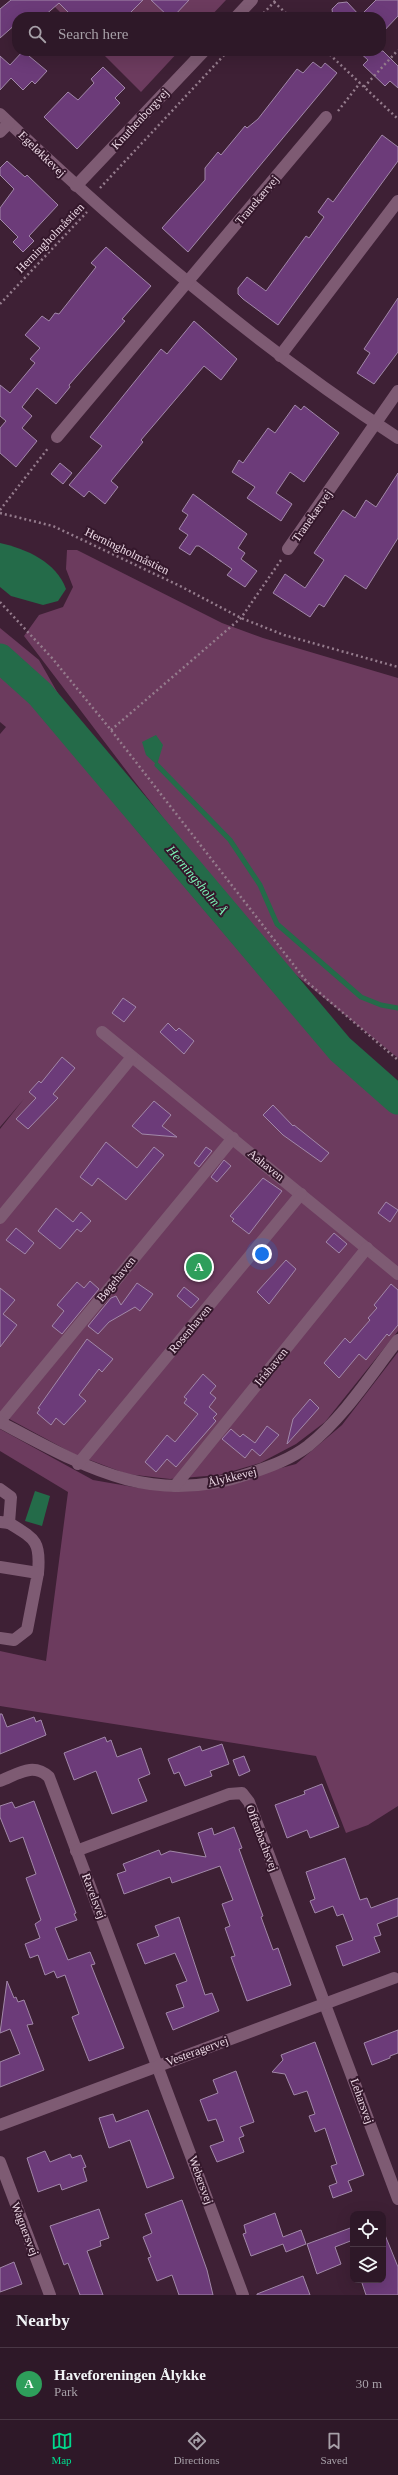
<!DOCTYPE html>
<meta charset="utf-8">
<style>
body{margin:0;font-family:Georgia,serif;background:#3a2534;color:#f1f3f6}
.controls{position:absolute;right:12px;bottom:12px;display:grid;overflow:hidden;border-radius:8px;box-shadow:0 4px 16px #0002}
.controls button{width:36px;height:36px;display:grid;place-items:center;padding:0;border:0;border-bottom:1px solid #493745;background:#2e1828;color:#f1f3f6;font:20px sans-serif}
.you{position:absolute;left:262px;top:1254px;width:14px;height:14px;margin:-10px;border:3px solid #fff;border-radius:50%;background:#1a73e8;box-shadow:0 0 0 6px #1a73e833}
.badge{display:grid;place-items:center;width:26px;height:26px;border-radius:50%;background:#00d98c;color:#fff;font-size:13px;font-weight:700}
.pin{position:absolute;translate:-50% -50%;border:2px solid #fff;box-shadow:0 1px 4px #0006}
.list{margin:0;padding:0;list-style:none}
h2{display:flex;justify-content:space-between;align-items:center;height:52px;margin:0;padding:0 16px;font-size:17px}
h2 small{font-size:13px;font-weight:400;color:#a7a0a8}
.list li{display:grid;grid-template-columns:26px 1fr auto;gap:12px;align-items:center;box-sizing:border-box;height:72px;padding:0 16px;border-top:1px solid #493745}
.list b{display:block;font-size:15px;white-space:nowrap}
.list p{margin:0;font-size:13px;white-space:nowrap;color:#a7a0a8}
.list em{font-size:13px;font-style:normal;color:#a7a0a8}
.icon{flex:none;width:22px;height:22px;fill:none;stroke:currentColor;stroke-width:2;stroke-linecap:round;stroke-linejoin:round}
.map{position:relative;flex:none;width:398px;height:2295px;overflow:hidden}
.search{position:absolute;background:#2e1828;box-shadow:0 4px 16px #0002;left:12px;right:12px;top:12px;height:44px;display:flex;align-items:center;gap:10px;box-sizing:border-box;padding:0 14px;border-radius:16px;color:#a7a0a8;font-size:15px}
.sheet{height:124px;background:#2e1828}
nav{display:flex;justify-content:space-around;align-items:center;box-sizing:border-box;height:56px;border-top:1px solid #493745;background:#2e1828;font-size:11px;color:#a7a0a8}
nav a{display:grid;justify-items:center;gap:2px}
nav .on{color:#00d98c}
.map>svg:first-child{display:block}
</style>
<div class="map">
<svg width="398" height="2295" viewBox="0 0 398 2295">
<rect width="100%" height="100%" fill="#3e2035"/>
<!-- green -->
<g fill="#6c3b5e">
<polygon points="48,0 226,0 210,17 65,17"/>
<polygon points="100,51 179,51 141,92"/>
<polygon points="67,550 77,550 222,623 263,638 398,678 398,1058 271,955 135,782 24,636 39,615 63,607 73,587 66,569"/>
<polygon points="0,628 39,660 134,827 279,998 398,1107 398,1331 325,1422 296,1444 260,1463 219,1475 170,1479 127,1474 74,1454 0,1414 0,1129 24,1099 0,1127 0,734 6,727 0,722"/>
<polygon points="398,1352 398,1806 368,1825 346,1833 316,1756 0,1706 0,1651 46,1661 68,1492 0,1451 0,1429 93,1480 139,1488 198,1490 296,1464 342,1425"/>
</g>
<!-- water -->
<g fill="#246b49">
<path d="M 0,543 C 27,549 56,562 66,589 L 58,601 L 43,605 L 11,596 L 0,587 Z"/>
<polygon points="156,735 163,745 157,765 146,755 142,742"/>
<polygon points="35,1491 50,1496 42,1526 25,1521"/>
</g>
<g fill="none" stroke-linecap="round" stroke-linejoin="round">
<!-- stream -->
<polyline stroke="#246b49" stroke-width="5" points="157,765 230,840 260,885 277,924 361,997 381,1005 398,1008"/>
<!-- river -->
<polyline stroke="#246b49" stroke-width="29" points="0,658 40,694 340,1049 398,1100"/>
</g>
<!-- building -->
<g fill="#6c3b79" stroke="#a288a9">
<polygon points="11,0 143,0 126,17 73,17 59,3 43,17 17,17 17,23 0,38 0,9"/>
<polygon points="151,0 189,0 173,17 169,17"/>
<polygon points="376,0 398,0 398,16 381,34 381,17 333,17 332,9 338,3 347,2 360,16"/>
<polygon points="23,51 47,71 35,84 32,81 23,90 11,78 0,90 0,56 10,65"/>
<polygon points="358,51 383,51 398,66 398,88 390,81 385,86 363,65 368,60"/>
<polygon points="313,62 321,68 325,63 337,73 188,252 162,228 205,180 205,168 218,152 221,155 245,126 247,128 258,119 297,69 303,73"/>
<polygon points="103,67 125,88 115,98 120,103 77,149 44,117 68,92 78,100 94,83 91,79"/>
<polygon points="382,135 398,147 398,161 278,325 243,299 238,294 238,288 247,277 266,291 306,236 309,238 324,217 318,212 328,198 333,202"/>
<polygon points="7,161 25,177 27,175 58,205 29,236 34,241 23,252 13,242 18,237 0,219 0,208 14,189 0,175 0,168"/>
<polygon points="106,247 151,286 122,319 125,321 69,385 70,387 56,404 37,388 22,407 32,416 22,428 37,441 16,467 0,453 0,428 6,421 0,416 0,385 10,393 35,363 30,359 40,348 25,335 42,316 49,321 55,313 59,314 96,267 91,263"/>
<polygon points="398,298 398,352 374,384 357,373 370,353 364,349"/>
<polygon points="194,321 237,359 221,380 204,366 141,440 143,442 111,481 118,487 105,504 89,491 84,497 69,485 102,446 90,437 161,349 167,354"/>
<polygon points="295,405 301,410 304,406 339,433 304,482 290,472 276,493 292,504 281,521 247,498 255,487 232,472 239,460 243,463 268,428 275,433"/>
<polygon points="60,463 72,473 63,484 51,474"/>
<polygon points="398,473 398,538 366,589 345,575 324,607 319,604 310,617 273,593 285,574 305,588 324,560 314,553 343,510 355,518 366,500 376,507"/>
<polygon points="193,494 247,534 238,548 245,553 241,559 257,571 245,587 227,575 232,569 199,546 196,546 190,555 179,548 188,535 179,529 188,515 182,511"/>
<polygon points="123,998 136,1007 124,1022 112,1013"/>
<polygon points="168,1023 176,1031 179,1028 194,1041 184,1054 160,1032"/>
<polygon points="62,1057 75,1068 53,1094 58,1098 28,1129 16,1119 36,1098 29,1092 39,1081 41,1083"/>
<polygon points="154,1101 171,1115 162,1126 177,1137 142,1134 132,1126"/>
<polygon points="273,1105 293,1126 294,1125 329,1153 321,1162 283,1135 263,1115"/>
<polygon points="106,1142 137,1168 154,1147 164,1155 126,1200 98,1178 92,1186 80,1177"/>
<polygon points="206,1147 212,1151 199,1167 194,1163"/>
<polygon points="224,1160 231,1166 217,1182 211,1177"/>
<polygon points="263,1178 282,1191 249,1234 232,1221 234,1219 230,1216"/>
<polygon points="386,1202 398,1210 390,1222 378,1213"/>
<polygon points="56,1208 73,1222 81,1212 91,1221 81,1232 77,1229 60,1249 38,1231"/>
<polygon points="16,1228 34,1243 25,1254 6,1240"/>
<polygon points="334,1233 347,1244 339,1253 326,1242"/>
<polygon points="286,1260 296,1269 269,1304 257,1292"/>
<polygon points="90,1281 99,1289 62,1334 52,1326 64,1311 57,1305 77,1282 84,1288"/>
<polygon points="137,1283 153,1294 140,1311 135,1307 109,1322 98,1334 88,1326 111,1298 116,1296 121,1305"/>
<polygon points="391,1284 398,1290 398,1325 389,1336 387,1334 366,1360 359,1354 339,1378 324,1363 345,1338 350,1343 370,1320 368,1318 377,1308 374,1305"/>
<polygon points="184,1287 199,1299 191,1308 177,1296"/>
<polygon points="0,1288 15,1300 3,1314 17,1325 0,1347"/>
<polygon points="87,1339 113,1359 102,1372 99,1369 79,1395 86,1401 64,1425 56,1418 51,1425 37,1413 40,1409 38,1408"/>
<polygon points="203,1374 216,1386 210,1393 216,1398 209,1407 217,1414 213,1418 216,1421 176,1467 167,1459 156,1472 145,1462 167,1435 175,1442 198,1414 184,1403 187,1399 184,1397"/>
<polygon points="310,1399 319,1408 287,1444 293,1419"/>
<polygon points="267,1426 279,1435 260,1456 252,1449 245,1458 222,1439 231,1429 240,1437 243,1434 255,1443"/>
<polygon points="0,1714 2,1714 7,1727 34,1717 36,1722 41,1720 46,1735 0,1754"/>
<polygon points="105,1737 107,1742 111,1740 117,1757 141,1748 150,1774 138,1779 147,1801 112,1814 96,1771 74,1780 64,1753"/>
<polygon points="222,1744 229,1764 210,1771 212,1776 185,1786 179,1772 174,1774 168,1759 200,1746 202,1751"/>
<polygon points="244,1756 250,1771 239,1776 233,1760"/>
<polygon points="322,1784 339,1827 310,1838 307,1830 287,1838 275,1805 305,1794 304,1791"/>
<polygon points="34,1801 76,1913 74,1914 77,1920 55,1928 68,1960 90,1952 95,1964 91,1965 124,2048 89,2061 72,2017 79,2014 65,1975 57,1978 54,1971 45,1975 38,1955 30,1958 25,1944 40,1938 35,1924 41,1920 26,1878 36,1874 23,1837 10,1842 0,1817 0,1806 12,1802 15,1808"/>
<polygon points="234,1827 242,1848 239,1849 263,1916 261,1917 273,1950 278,1948 291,1985 247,2001 231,1957 235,1956 225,1928 230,1926 222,1904 233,1900 220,1866 172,1883 170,1877 124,1894 117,1874 126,1871 123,1864 159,1850 161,1855 170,1851 206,1857 198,1833 212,1828 214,1835"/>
<polygon points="345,1858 360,1900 367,1898 371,1908 398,1898 398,1916 377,1924 381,1935 374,1937 380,1952 343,1966 336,1946 353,1940 343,1914 337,1916 333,1906 315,1913 310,1901 315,1899 306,1872"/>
<polygon points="179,1917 205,1995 212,1993 219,2011 173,2030 166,2013 184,2007 176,1985 187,1981 175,1953 145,1964 137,1944 159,1936 155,1926"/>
<polygon points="7,1981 14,1998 16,1997 18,2002 24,2000 33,2024 27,2025 44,2070 0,2087 0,2062 20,2054 10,2029 0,2033"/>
<polygon points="398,2030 398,2053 390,2056 390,2058 372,2065 364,2043"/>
<polygon points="315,2042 364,2175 348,2181 352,2191 333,2198 329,2186 337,2183 331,2166 337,2164 325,2128 315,2132 309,2116 315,2114 307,2091 294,2095 285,2074 272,2072 283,2060 281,2055"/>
<polygon points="236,2071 254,2122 240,2127 244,2136 239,2138 244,2152 217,2162 210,2146 224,2141 216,2119 208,2121 200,2100 218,2093 213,2080"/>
<polygon points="148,2110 174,2178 147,2188 130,2140 109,2148 99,2118 113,2114 116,2122"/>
<polygon points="45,2151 50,2162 70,2154 72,2158 81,2155 86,2167 83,2168 87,2181 62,2190 60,2184 38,2192 27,2158"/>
<polygon points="182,2200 207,2270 213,2295 179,2295 172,2275 157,2281 148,2258 151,2257 143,2237 152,2233 145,2214"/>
<polygon points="99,2209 109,2238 100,2241 101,2246 87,2251 103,2295 80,2295 68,2263 64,2265 50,2226"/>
<polygon points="275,2213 283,2237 301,2230 306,2244 286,2252 283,2244 251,2256 243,2234 246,2233 244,2225"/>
<polygon points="353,2227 353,2240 335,2247 341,2264 317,2274 307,2244"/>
<polygon points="383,2230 398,2267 398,2295 366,2295 361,2280 383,2280"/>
<polygon points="14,2262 22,2284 0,2292 0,2268"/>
<polygon points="303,2276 310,2295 257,2295 257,2294"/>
</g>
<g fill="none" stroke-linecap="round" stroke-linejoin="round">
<!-- path -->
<g stroke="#957c8d" stroke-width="2.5" stroke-dasharray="2 3" stroke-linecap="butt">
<polyline points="274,2 290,17"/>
<polyline points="260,17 276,0"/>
<polyline points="326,51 398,119"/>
<polyline points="364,87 398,50"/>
<polyline points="338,111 360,83"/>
<polyline points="100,188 228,51"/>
<polyline points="0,304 87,212"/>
<polyline points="0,510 49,447"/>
<polyline points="0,513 53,526 180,586 241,618 284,635 398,667"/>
<polyline points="0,602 52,658 111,730 307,982 398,1060"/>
<polyline points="111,730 241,618 281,560"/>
</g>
<!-- minor -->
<g stroke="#7e5b73" stroke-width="12">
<polyline points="236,17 252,0"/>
<path d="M 0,114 C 124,232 254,344 398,438"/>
<polyline points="0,132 9,123"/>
<polyline points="76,186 204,51"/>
<polyline points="280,356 398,201"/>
<polyline points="57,437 326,117"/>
<polyline points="288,549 398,391"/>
<polyline points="102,1032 398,1274"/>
<polyline points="0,1218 132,1057"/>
<polyline points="0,1421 233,1138"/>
<path d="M 0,1422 C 85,1467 152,1508 251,1473 C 271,1466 291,1459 308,1446 C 344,1417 370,1376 398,1340"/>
<polyline points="78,1464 301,1194"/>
<polyline points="175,1486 367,1248"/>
<polyline points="0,1489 11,1497 9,1523 0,1522"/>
<path d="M 9,1523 C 35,1539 41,1541 38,1573"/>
<polyline points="0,1567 38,1573 27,1630 14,1640 0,1638"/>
<path d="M 0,1781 C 18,1774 33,1762 49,1777 L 243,2295"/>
<polyline points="76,1851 229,1794 242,1793 249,1802 398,2199"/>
<polyline points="0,2125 394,1978"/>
<polyline points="0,2162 50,2295"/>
</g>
</g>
<g text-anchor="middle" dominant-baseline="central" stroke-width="4" stroke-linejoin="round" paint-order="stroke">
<!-- street labels -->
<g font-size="12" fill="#ecd8e5" stroke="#34172b">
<text transform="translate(140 119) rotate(-47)">Knuthenborgvej</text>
<text transform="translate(42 154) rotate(44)">Egeløkkevej</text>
<text transform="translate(257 200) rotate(-50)">Tranekærvej</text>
<text transform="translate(50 238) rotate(-46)">Herningholmåstien</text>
<text transform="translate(312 516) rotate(-55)">Tranekærvej</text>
<text transform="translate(127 551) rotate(26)">Herningholmåstien</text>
<text transform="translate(266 1165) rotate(39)">Aahaven</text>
<text transform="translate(116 1279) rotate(-51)">Bøgehaven</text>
<text transform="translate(190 1329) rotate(-50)">Rosenhaven</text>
<text transform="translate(271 1367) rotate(-51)">Irishaven</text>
<text transform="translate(232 1477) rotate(-14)">Ålykkevej</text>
<text transform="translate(262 1838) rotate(69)">Offenbachsvej</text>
<text transform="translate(94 1896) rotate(69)">Ravelsvej</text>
<text transform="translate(197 2051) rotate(-20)">Vesteragervej</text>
<text transform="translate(362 2101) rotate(70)">Leharsvej</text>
<text transform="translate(201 2180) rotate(70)">Webersvej</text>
<text transform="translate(25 2229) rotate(69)">Wagnersvej</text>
</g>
<!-- water labels -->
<g font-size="13" font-style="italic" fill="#7cf7b7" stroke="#34172b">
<text transform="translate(197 880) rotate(50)">Herningsholm Å</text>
</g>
</g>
</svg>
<div class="controls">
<button><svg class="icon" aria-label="locate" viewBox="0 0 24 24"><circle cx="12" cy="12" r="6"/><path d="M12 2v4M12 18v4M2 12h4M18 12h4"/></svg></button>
<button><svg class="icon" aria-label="layers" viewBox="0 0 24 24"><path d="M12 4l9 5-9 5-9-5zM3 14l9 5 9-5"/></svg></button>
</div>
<div class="you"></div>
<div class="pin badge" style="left:199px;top:1267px;background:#2e9e5b">A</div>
<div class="search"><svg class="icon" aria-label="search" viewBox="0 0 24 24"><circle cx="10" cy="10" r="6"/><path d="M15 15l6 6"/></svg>Search here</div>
</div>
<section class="sheet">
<h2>Nearby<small></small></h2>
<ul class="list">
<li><span class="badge" style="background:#2e9e5b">A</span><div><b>Haveforeningen Ålykke</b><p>Park</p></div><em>30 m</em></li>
</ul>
</section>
<nav>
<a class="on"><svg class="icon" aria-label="map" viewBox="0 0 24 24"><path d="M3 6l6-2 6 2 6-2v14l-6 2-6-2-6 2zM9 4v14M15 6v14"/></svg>Map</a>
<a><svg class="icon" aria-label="directions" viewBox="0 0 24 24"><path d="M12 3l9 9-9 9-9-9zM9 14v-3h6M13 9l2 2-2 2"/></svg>Directions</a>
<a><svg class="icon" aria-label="saved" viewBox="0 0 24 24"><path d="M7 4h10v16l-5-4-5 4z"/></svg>Saved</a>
</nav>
